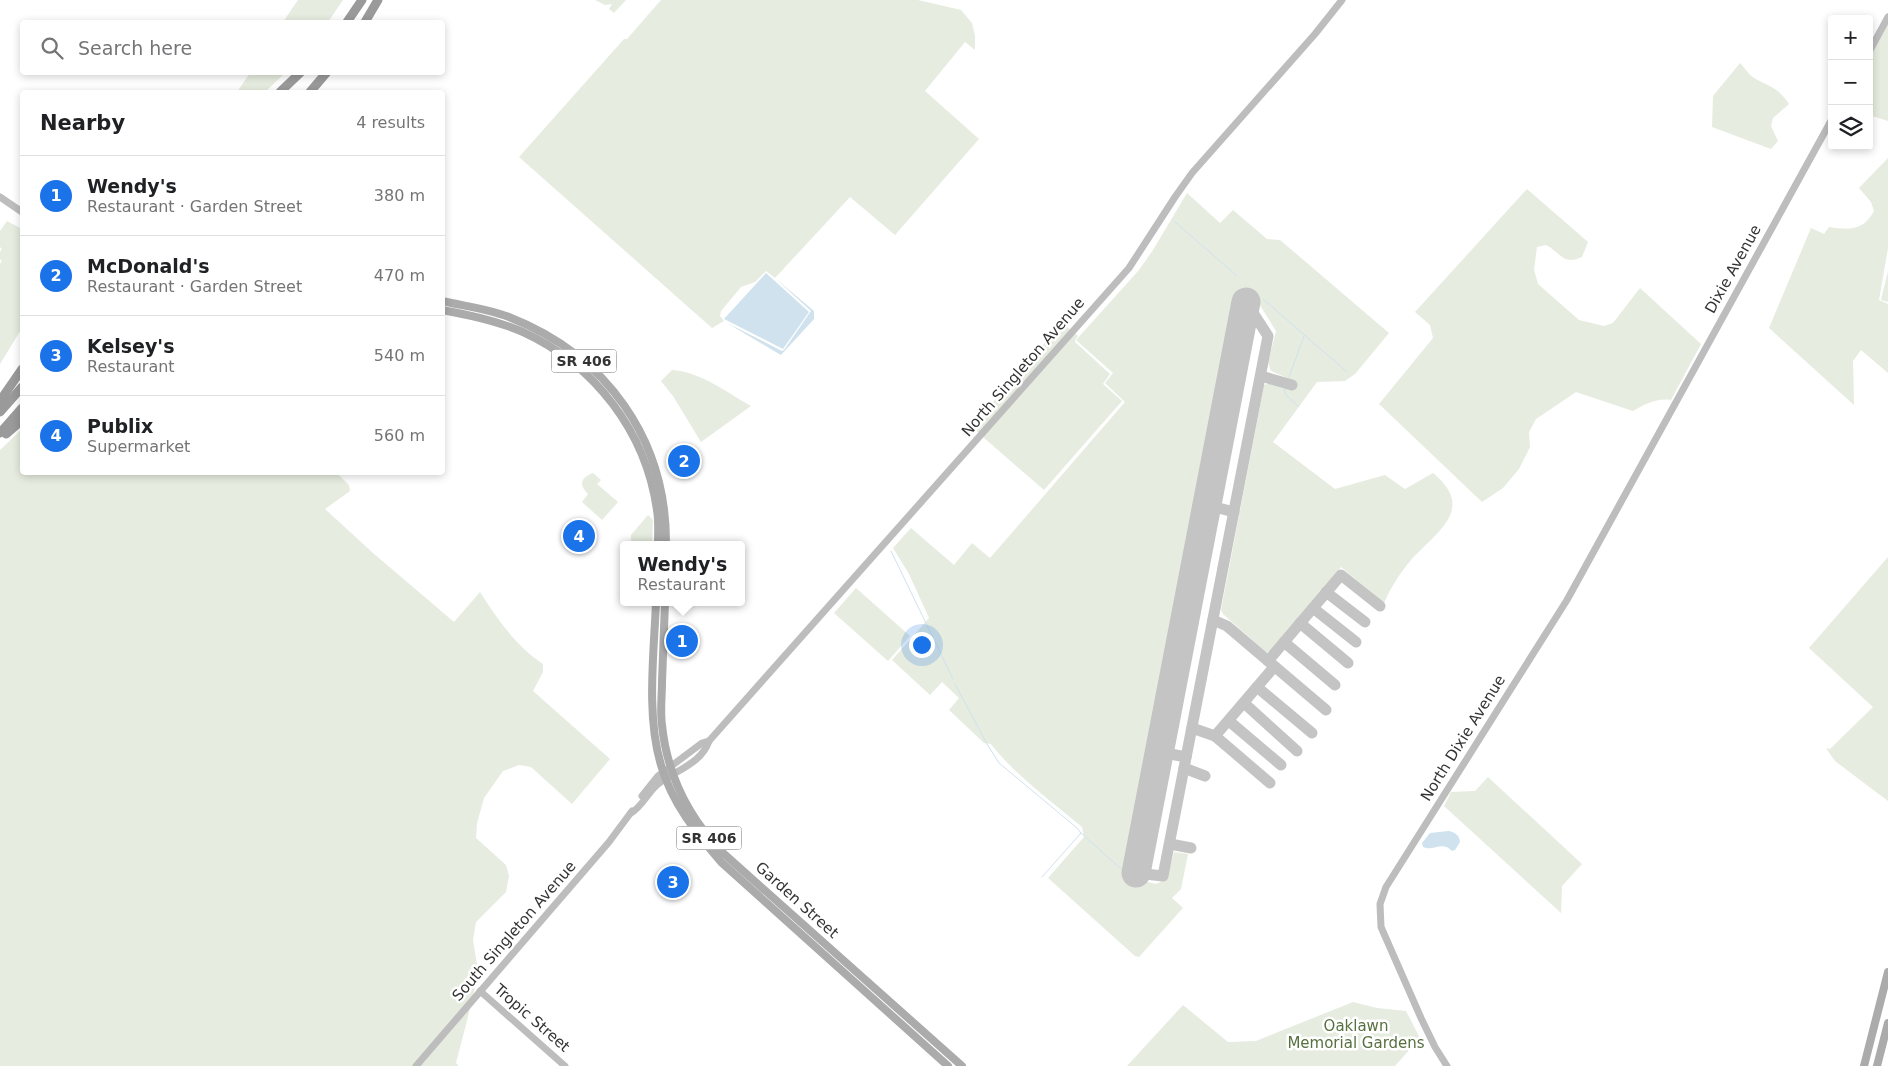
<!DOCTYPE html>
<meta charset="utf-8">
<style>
body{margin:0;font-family:"DejaVu Sans",sans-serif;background:#f6f6f6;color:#202124}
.controls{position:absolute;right:15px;top:15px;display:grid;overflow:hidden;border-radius:5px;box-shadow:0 2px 8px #0003}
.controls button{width:45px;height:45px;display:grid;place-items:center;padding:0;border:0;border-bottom:1px solid #e0e0e0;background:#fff;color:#202124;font:25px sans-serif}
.you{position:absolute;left:921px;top:644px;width:18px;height:18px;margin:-12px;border:4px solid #fff;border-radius:50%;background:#1a73e8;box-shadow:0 0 0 8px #1a73e833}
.badge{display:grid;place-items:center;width:32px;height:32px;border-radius:50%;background:#1a73e8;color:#fff;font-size:16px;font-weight:700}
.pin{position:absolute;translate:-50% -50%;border:2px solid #fff;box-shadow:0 1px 5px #0006}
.popup{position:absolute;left:620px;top:541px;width:125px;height:65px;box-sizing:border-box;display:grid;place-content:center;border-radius:5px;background:#fff;filter:drop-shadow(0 1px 4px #0005);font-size:16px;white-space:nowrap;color:#757577}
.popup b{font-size:19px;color:#202124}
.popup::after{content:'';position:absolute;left:50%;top:100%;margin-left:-10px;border:10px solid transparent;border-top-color:#fff}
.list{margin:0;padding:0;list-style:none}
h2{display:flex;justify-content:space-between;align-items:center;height:65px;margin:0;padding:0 20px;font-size:21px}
h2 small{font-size:16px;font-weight:400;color:#757577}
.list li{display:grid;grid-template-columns:32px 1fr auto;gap:15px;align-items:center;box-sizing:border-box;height:80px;padding:0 20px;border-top:1px solid #e0e0e0}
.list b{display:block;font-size:19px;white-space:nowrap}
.list p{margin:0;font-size:16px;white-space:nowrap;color:#757577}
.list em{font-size:16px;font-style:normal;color:#757577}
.icon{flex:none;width:28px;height:28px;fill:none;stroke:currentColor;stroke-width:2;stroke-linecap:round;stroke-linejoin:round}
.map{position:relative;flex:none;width:1888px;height:1066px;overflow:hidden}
.search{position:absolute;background:#fff;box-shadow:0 2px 8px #0003;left:20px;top:20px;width:425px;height:55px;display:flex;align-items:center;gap:12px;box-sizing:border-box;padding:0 18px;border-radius:5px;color:#757577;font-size:19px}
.panel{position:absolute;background:#fff;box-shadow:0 2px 8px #0003;left:20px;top:90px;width:425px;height:385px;border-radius:5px}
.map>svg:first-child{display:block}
</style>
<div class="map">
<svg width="1888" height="1066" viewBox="0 0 1888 1066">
<rect width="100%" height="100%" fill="#fff"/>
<!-- green -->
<g fill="#e6ecdf">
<polygon points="298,0 343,0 328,22 283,22"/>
<polygon points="595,0 626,0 614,13 609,9 612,4 605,5"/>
<polygon points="661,0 918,0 961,10 972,23 975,36 975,50 965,42 925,91 979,139 895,235 850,197 775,278 766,271 755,282 741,287 721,311 720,316 724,321 712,328 519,157 624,39 627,39"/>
<polygon points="1888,22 1888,121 1869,115 1869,57"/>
<path d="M 1740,63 C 1745,68 1749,75 1754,78 C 1772,88 1776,86 1789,104 L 1773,118 L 1771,126 L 1778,141 L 1771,149 L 1712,127 L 1713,96 Z"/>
<polygon points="250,73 250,72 285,73 265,92 237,92"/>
<path d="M 1888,158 L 1888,248 L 1879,300 L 1888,304 L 1888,373 L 1861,350 L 1853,361 L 1854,405 L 1769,328 L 1811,228 L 1824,234 L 1829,227 C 1850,230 1863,231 1874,211 L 1871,202 L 1859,188 Z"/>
<path d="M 1527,189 L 1588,242 L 1582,257 C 1563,266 1560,252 1546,245 L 1537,247 L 1534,270 L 1538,284 L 1579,320 L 1604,326 L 1613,323 L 1640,288 L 1701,344 L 1671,400 C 1656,398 1646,404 1633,411 L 1576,392 L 1536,419 L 1529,432 L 1530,447 L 1519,469 L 1503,488 L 1482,502 L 1379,404 L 1433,338 L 1430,325 L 1415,312 Z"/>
<path d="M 1187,193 L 1220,223 L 1233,210 L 1267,239 L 1280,240 L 1389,333 L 1355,374 L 1345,381 L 1317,382 L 1273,442 L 1335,489 L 1385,475 L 1405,489 L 1433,473 C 1443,482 1455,493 1452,509 C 1449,527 1423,546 1411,560 C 1400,573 1391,587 1384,603 L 1341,567 L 1271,651 L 1266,652 L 1223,614 L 1221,610 L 1264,385 L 1273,382 L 1291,388 L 1294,381 L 1271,371 L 1268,362 L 1276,331 L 1256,299 L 1235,294 L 1126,877 L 1156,884 L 1167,879 L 1174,852 L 1188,854 L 1181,889 L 1172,898 L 1183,908 L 1139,957 L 1135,956 L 1048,878 L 1084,837 L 1082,827 C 1051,801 1016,776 991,744 L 984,743 L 949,710 L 959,698 L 942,682 L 930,695 L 892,660 L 929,618 L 909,574 L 893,548 L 911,528 L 954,565 L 972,543 L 990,558 L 1125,402 L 1105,383 L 1113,373 L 1076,340 L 1139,270 L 1153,250 Z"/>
<polygon points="7,221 22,229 22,328 0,364 0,264 2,261 0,259 0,252 2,249 0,247 0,231"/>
<polygon points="1888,271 1888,302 1881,300"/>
<polygon points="1062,323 1071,330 980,434 971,427"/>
<polygon points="1075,333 1078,336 1075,340 1075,342 1110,374 1103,384 1122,401 1044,490 983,437"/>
<path d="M 672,370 C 701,372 726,392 751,406 L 701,442 L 673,396 L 661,381 Z"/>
<path d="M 22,429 L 22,472 L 333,472 L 339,475 L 349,485 L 350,491 L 325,509 L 373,553 L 454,622 L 480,592 C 497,619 516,646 543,664 L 543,672 L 533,691 L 610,759 L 572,804 L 531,767 L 519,765 L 503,771 L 484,798 L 477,823 L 476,838 L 506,865 L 509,876 L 506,892 L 476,922 L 473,940 L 479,977 L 477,980 L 473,996 L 413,1066 L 0,1066 L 0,450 Z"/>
<path d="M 593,473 L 601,480 L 597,484 L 618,502 L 602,520 L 582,502 L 588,494 C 579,485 580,478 593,473 Z"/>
<polygon points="648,515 653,520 652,545 636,545 631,540 631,535"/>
<polygon points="1888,557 1888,801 1835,761 1826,748 1830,749 1873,707 1809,648"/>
<polygon points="856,588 910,636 888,661 834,613"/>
<polygon points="1488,777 1582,864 1562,886 1561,913 1444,806 1451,792 1475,791"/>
<polygon points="1353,1002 1377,1008 1406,1011 1420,1038 1395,1066 1127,1066 1183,1005 1228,1042 1256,1041"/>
<polygon points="471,1005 456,1063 459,1066 419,1066"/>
</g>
<!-- water -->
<g fill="#cfe2ee">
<polygon points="766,273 809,312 783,349 724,319"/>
<polygon points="775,278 814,311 814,319 781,355 727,323 782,351 784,350 811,311"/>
<path d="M 1449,831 C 1456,833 1459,835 1460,842 L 1455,850 L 1452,851 C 1442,840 1434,852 1423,847 L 1422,843 L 1430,833 Z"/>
</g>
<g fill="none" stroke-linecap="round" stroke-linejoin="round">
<!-- stream -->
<g stroke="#cfe2ee" stroke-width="1">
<polyline points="1175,222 1236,275"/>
<polyline points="1263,299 1347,372"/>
<polyline points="1289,377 1304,336"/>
<polyline points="1286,388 1284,391 1287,396 1299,407"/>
<polyline points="891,551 953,679"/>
<polyline points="955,684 987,744 999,763 1077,828 1081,833 1042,877"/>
<polyline points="1081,833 1121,869"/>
</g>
<!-- taxiway -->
<g stroke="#c4c4c4" stroke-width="11">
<polyline points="1261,376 1292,385"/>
<polyline points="1207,505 1234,512"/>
<polyline points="1326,592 1365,622"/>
<polyline points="1313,608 1356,642"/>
<polyline points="1213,620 1227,626 1326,710"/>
<polyline points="1300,623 1348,663"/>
<polyline points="1284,642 1335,685"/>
<polyline points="1268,661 1341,575 1380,606"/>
<polyline points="1257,687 1312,733"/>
<polyline points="1244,703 1297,751"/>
<polyline points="1229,721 1281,765"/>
<polyline points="1192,728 1215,736 1270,783"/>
<polyline points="1215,736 1274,667"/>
<polyline points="1160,752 1186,757"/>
<polyline points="1184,768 1205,776"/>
<polyline points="1170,844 1191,848"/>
<polyline points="1136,873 1163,876 1268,336 1246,302"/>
</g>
<!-- runway -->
<polyline stroke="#c4c4c4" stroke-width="29" points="1136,873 1246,302"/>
<!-- secondary -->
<g stroke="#bdbdbd" stroke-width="7">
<polyline points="1869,52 1888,17"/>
<polyline points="0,197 22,212"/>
<polyline points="642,796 658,776 702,743 709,741"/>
<path d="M 631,813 C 642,807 648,792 658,784 C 676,770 701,764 709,741 L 1129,268 L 1175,197 L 1192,173 L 1315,34 L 1342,0"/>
<polyline points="480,991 565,1066"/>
<polyline points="416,1066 609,842 632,811"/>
<polyline points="1447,1066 1435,1047 1421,1018 1381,927 1380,904 1386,887 1567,600 1832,119"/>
</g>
<!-- primary -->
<g stroke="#ababab" stroke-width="8">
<path d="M 442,301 C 464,306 488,309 509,317 C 606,355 667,439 666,545"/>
<path d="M 442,310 C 470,315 498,321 523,332 C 595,365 646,432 657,510 C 659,522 658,534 658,545"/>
<path d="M 656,602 C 654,653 646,716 661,765 C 672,803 696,833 721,862 L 948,1066"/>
<path d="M 665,602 C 664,629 663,656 662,682 C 662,696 660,711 662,725 C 667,774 689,818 723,853 L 962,1066"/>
<polyline points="1864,1066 1888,972"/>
<polyline points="1877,1066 1888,1023"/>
</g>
<!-- highway -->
<g stroke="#9a9a9a" stroke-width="9">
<polyline points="347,22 362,0"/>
<polyline points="365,22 378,0"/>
<polyline points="280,92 301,72"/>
<polyline points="310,92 327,72"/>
<polyline points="0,401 22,369"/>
<polyline points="0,412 22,387"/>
<polyline points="0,433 22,408"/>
<polyline points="6,434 22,420"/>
</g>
</g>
<g text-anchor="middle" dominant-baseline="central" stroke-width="5" stroke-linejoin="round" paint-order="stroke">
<!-- shield labels -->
<g fill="#fff" stroke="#707070" stroke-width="1">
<rect x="551.5" y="349.5" width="65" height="23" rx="4"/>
<rect x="676.5" y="826.5" width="65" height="23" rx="4"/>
</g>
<g font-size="14" font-weight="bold" fill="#333">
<text x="584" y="361">SR 406</text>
<text x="709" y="838">SR 406</text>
</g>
<!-- street labels -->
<g font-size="15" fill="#333" stroke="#fff">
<text transform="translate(1733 269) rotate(-61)">Dixie Avenue</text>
<text transform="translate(1023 367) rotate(-49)">North Singleton Avenue</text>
<text transform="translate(1463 738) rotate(-58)">North Dixie Avenue</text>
<text transform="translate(797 900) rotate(42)">Garden Street</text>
<text transform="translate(514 931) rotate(-49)">South Singleton Avenue</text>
<text transform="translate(532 1018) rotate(41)">Tropic Street</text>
</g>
<!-- park labels -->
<g font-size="15" fill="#56703f" stroke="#fff">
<text x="1356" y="1026">Oaklawn<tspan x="1356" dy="17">Memorial Gardens</tspan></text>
</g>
</g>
</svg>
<div class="controls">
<button>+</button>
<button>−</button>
<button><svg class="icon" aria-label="layers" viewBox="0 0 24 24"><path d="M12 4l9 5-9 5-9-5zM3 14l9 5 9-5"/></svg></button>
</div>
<div class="you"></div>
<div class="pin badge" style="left:682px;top:641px">1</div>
<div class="popup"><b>Wendy's</b>Restaurant</div>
<div class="pin badge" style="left:684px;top:461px">2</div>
<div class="pin badge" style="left:673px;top:882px">3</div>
<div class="pin badge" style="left:579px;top:536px">4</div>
<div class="search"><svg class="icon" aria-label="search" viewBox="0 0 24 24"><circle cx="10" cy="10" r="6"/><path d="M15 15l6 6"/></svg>Search here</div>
<section class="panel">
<h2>Nearby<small>4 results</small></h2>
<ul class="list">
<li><span class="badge">1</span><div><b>Wendy's</b><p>Restaurant · Garden Street</p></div><em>380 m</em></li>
<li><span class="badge">2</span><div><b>McDonald's</b><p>Restaurant · Garden Street</p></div><em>470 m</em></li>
<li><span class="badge">3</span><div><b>Kelsey's</b><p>Restaurant</p></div><em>540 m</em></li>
<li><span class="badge">4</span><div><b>Publix</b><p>Supermarket</p></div><em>560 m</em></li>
</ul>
</section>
</div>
